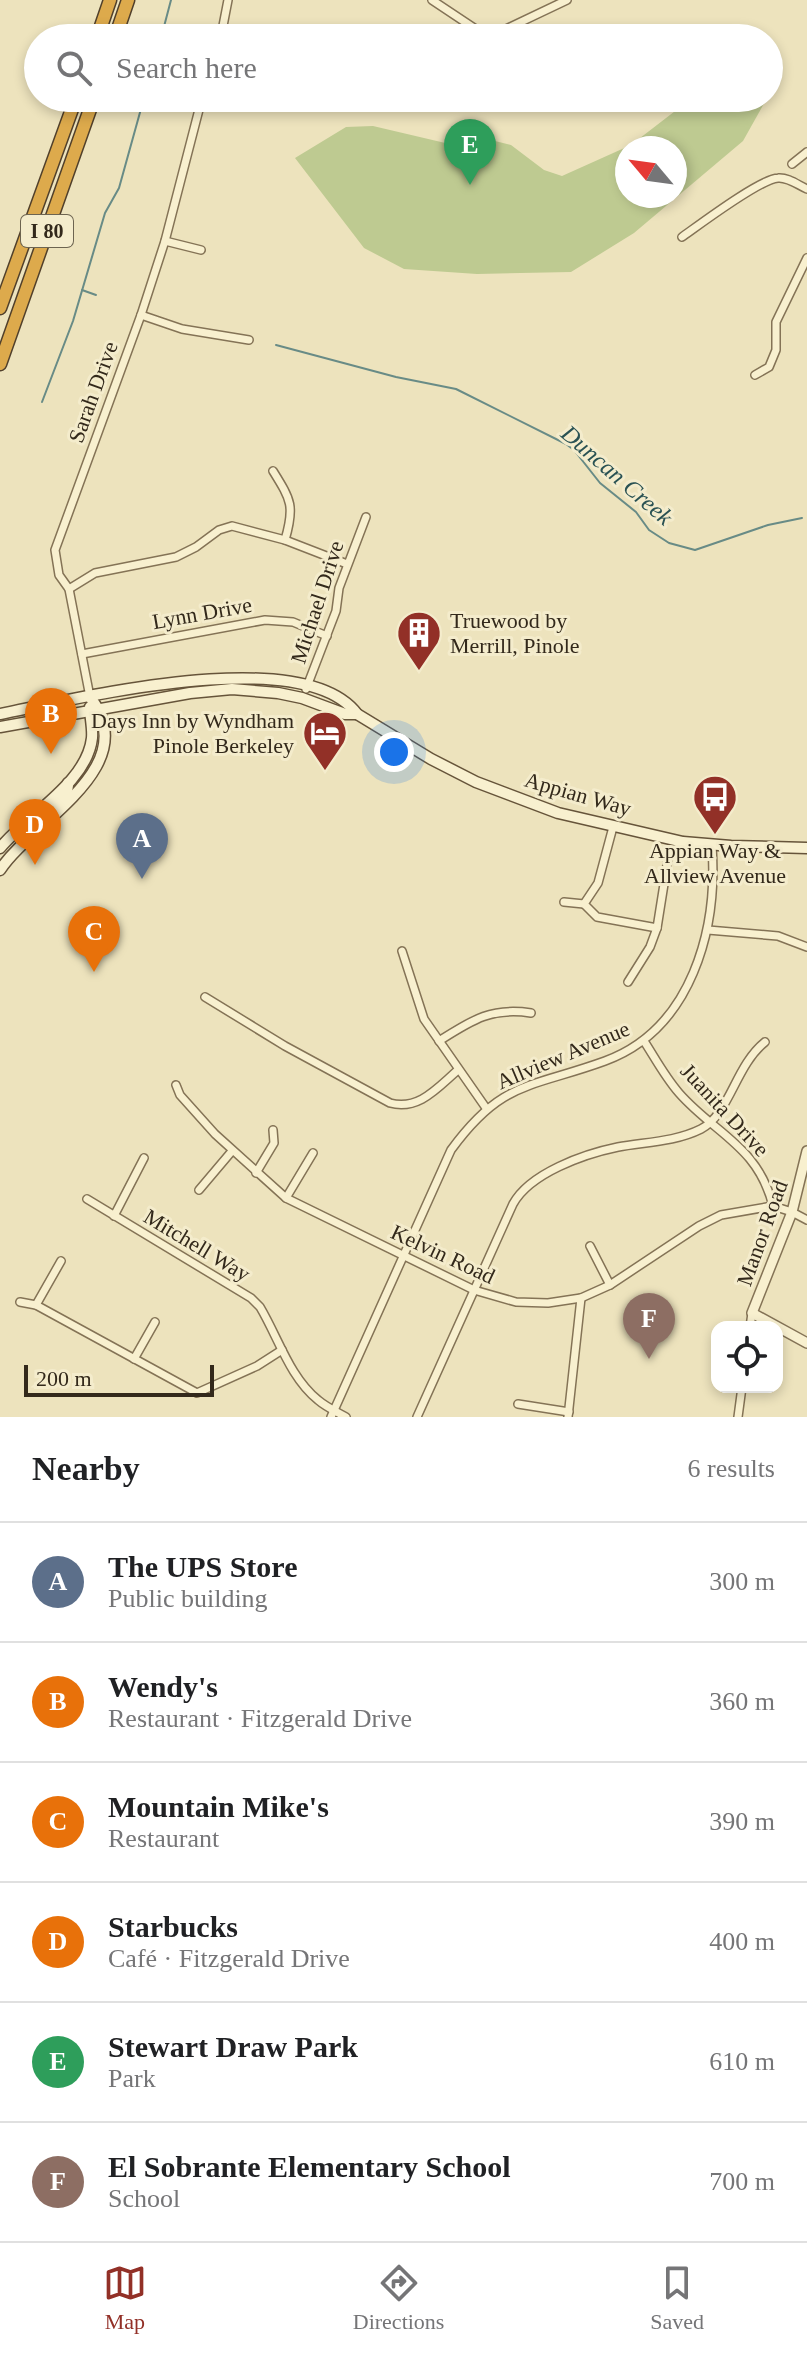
<!DOCTYPE html>
<meta charset="utf-8">
<style>
body{margin:0;font-family:"Times New Roman",serif;background:#f6f6f6;color:#202124}
.controls{position:absolute;right:24px;bottom:24px;display:grid;overflow:hidden;border-radius:16px;box-shadow:0 4px 12px #0003}
.controls button{width:72px;height:72px;display:grid;place-items:center;padding:0;border:0;border-bottom:2px solid #e0e0e0;background:#fff;color:#202124;font:40px sans-serif}
.compass{position:absolute;left:615px;top:136px;width:72px;height:72px;border-radius:50%;background:#fff;box-shadow:0 4px 12px #0003;rotate:299deg}
.scale{position:absolute;left:24px;bottom:20px;width:190px;box-sizing:border-box;padding-left:8px;border:4px solid #33291b;border-top:0;font-size:22px;line-height:28px;white-space:nowrap;color:#33291b;-webkit-text-stroke:6px #f4eccc;paint-order:stroke}
.you{position:absolute;left:394px;top:752px;width:28px;height:28px;margin:-20px;border:6px solid #fff;border-radius:50%;background:#1a73e8;box-shadow:0 0 0 12px #1a73e833}
.badge{display:grid;place-items:center;width:52px;height:52px;border-radius:50%;background:#923027;color:#fff;font-size:26px;font-weight:700}
.pin{position:absolute;translate:-50% -66px;filter:drop-shadow(0 2px 4px #0008)}
.pin::after{content:'';position:absolute;top:42px;width:28px;height:24px;background:inherit;clip-path:polygon(0 0,100% 0,50% 100%)}
.list{margin:0;padding:0;list-style:none}
h2{display:flex;justify-content:space-between;align-items:center;height:104px;margin:0;padding:0 32px;font-size:34px}
h2 small{font-size:26px;font-weight:400;color:#757577}
.list li{display:grid;grid-template-columns:52px 1fr auto;gap:24px;align-items:center;box-sizing:border-box;height:120px;padding:0 32px;border-top:2px solid #e0e0e0}
.list b{display:block;font-size:30px;white-space:nowrap}
.list p{margin:0;font-size:26px;white-space:nowrap;color:#757577}
.list em{font-size:26px;font-style:normal;color:#757577}
.icon{flex:none;width:44px;height:44px;fill:none;stroke:currentColor;stroke-width:2;stroke-linecap:round;stroke-linejoin:round}
.map{position:relative;flex:none;width:807px;height:1417px;overflow:hidden}
.search{position:absolute;background:#fff;box-shadow:0 4px 12px #0003;left:24px;right:24px;top:24px;height:88px;display:flex;align-items:center;gap:20px;box-sizing:border-box;padding:0 28px;border-radius:44px;color:#757577;font-size:30px}
.sheet{height:824px;background:#fff}
nav{display:flex;justify-content:space-around;align-items:center;box-sizing:border-box;height:112px;border-top:2px solid #e0e0e0;background:#fff;font-size:22px;color:#757577}
nav a{display:grid;justify-items:center;gap:4px}
nav .on{color:#923027}
.map>svg:first-child{display:block}
</style>
<div class="map">
<svg width="807" height="1417" viewBox="0 0 807 1417">
<rect width="100%" height="100%" fill="#ede3bd"/>
<!-- green -->
<path fill="#beca91" fill-rule="evenodd" d="M 692,98 L 767,98 L 743,141 L 634,233 L 571,272 L 477,274 L 404,269 L 364,248 L 295,158 L 346,127 L 373,126 L 458,146 L 491,140 L 511,145 L 544,170 L 562,176 L 631,145 ZM 627,148 L 675,148 L 675,196 L 627,196 Z"/>
<g fill="none" stroke-linecap="round" stroke-linejoin="round">
<!-- stream -->
<g stroke="#688b86" stroke-width="2">
<polyline points="161,38 171,0"/>
<polyline points="82,290 96,295"/>
<polyline points="276,345 396,377 456,389 566,444 574,450 600,483 636,512 649,530 669,543 695,550 768,525 802,518"/>
<polyline points="42,402 73,321 105,213 119,188 144,98"/>
</g>
<!-- minor casing -->
<g stroke="#847356" stroke-width="10">
<g id="minor">
<polyline points="432,0 489,38"/>
<polyline points="222,31 228,0"/>
<polyline points="216,38 222,31 226,38"/>
<polyline points="497,38 506,29 567,0"/>
<polyline points="792,164 807,152"/>
<path d="M 682,237 C 699,225 760,179 778,178 C 788,177 798,185 807,189"/>
<polyline points="165,241 201,250"/>
<polyline points="141,315 182,329 249,340"/>
<polyline points="755,375 769,367 776,350 776,322 807,258"/>
<path d="M 273,471 C 291,500 295,506 285,540"/>
<polyline points="69,589 95,573 176,557 196,547 219,530 232,526 285,540 347,564"/>
<polyline points="82,654 265,620 293,622 327,636"/>
<polyline points="306,689 336,611 339,588 366,517"/>
<polyline points="90,697 69,589 59,575 55,550 141,315 165,241 202,98"/>
<polyline points="613,827 598,883 584,904 597,917 657,928 668,859"/>
<polyline points="564,902 584,904"/>
<polyline points="708,930 778,936 807,947"/>
<polyline points="402,951 424,1019 486,1108"/>
<polyline points="628,982 650,947 657,928"/>
<path d="M 205,997 L 285,1046 L 390,1103 C 419,1111 438,1087 458,1070"/>
<path d="M 439,1041 C 472,1020 491,1007 531,1013"/>
<path d="M 644,1041 C 655,1058 665,1077 679,1093 C 715,1134 758,1146 773,1206"/>
<polyline points="176,1085 180,1095 215,1134 286,1198 474,1290 516,1302 548,1303 581,1298 610,1285 699,1226 721,1215 773,1206 792,1212 807,1220"/>
<polyline points="256,1173 274,1143 273,1130"/>
<polyline points="199,1190 232,1151"/>
<polyline points="286,1198 313,1153"/>
<path d="M 87,1199 L 251,1298 L 260,1307 C 278,1337 290,1378 318,1400 C 326,1407 337,1412 346,1417"/>
<polyline points="114,1216 144,1158"/>
<polyline points="590,1246 610,1285"/>
<polyline points="20,1302 36,1305 197,1393 257,1366 282,1350"/>
<polyline points="36,1305 61,1261"/>
<polyline points="750,1327 752,1313"/>
<polyline points="134,1359 155,1322"/>
<polyline points="518,1404 569,1412"/>
<path d="M 331,1417 L 451,1150 C 502,1080 531,1088 605,1061 C 692,1029 718,929 712,846"/>
<path d="M 417,1417 L 513,1204 C 530,1173 584,1154 618,1147 C 645,1142 675,1142 701,1129 C 730,1114 735,1066 765,1042"/>
<polyline points="568,1417 581,1298"/>
<polyline points="738,1417 742,1387"/>
</g>
</g>
<!-- tertiary casing -->
<g stroke="#847356" stroke-width="12">
<polyline id="tertiary" points="807,1151 792,1212 752,1313 807,1343"/>
</g>
<!-- secondary casing -->
<g stroke="#66543a" stroke-width="13">
<g id="secondary">
<path d="M 0,714 C 77,699 303,642 357,714 L 431,759 L 476,782 L 558,813 L 683,842 L 731,846 L 807,848"/>
<polyline points="0,727 190,693 232,689 278,693 302,698 345,714 357,714"/>
<path d="M 46,821 C 51,805 69,799 68,783"/>
<path d="M 0,848 C 27,815 87,783 92,738 C 93,728 90,717 90,707"/>
<path d="M 0,870 C 32,821 145,768 90,697"/>
</g>
</g>
<!-- motorway casing -->
<g stroke="#51402b" stroke-width="15">
<g id="motorway">
<polyline points="97,38 110,0"/>
<polyline points="115,38 128,0"/>
<polyline points="0,308 76,98"/>
<polyline points="0,364 94,98"/>
</g>
</g>
<!-- minor -->
<use href="#minor" stroke="#f8f0cf" stroke-width="7"/>
<!-- tertiary -->
<use href="#tertiary" stroke="#f8f0cf" stroke-width="9"/>
<!-- secondary -->
<use href="#secondary" stroke="#f8f0cf" stroke-width="10"/>
<!-- motorway -->
<use href="#motorway" stroke="#ddaa4c" stroke-width="12"/>
</g>
<!-- icons -->
<defs>
<g id="building-pin" transform="scale(2.3)"><path d="M0 17L-7.5 6A9.5 9.5 0 1 1 7.5 6Z" fill="#923027" stroke="#f4eccc"/><path d="M-4-6H4V6H1V3H-1V6H-4ZM-2.5-4.3h1.7v1.8h-1.7ZM.8-4.3h1.7v1.8H.8ZM-2.5-1h1.7V.8h-1.7ZM.8-1h1.7V.8H.8Z" fill="#fff"/></g>
<g id="hotel-pin" transform="scale(2.3)"><path d="M0 17L-7.5 6A9.5 9.5 0 1 1 7.5 6Z" fill="#923027" stroke="#f4eccc"/><path d="M-6-4.5h1.5V1H6V5H4.5V3h-9V5H-6ZM-4 0a1.8 1.8 0 1 1 3.6 0ZM.5 0V-2.5h3Q6-2.5 6 0Z" fill="#fff"/></g>
<g id="bus-pin" transform="scale(2.3)"><path d="M0 17L-7.5 6A9.5 9.5 0 1 1 7.5 6Z" fill="#923027" stroke="#f4eccc"/><path d="M-5-6H5V4H4V6H2V4H-2V6H-4V4H-5ZM-3.5-4V0h7V-4ZM-3.5 1.2v1.5H-2V1.2ZM2 1.2v1.5H3.5V1.2Z" fill="#fff"/></g>
</defs>
<g fill-rule="evenodd">
<use href="#building-pin" x="419" y="633"/>
<use href="#hotel-pin" x="325" y="733"/>
<use href="#bus-pin" x="715" y="797"/>
</g>
<g text-anchor="middle" dominant-baseline="central" stroke-width="6" stroke-linejoin="round" paint-order="stroke">
<!-- shield labels -->
<rect fill="#f4eccc" stroke="#6d6450" stroke-width="2" x="21" y="215" width="52" height="32" rx="6"/>
<g font-size="20" font-weight="bold" fill="#33291b">
<text x="47" y="231">I 80</text>
</g>
<!-- street labels -->
<g font-size="22" fill="#33291b" stroke="#f4eccc">
<text transform="translate(93 392) rotate(-70)">Sarah Drive</text>
<text transform="translate(317 602) rotate(-72)">Michael Drive</text>
<text transform="translate(202 613) rotate(-10)">Lynn Drive</text>
<text transform="translate(578 794) rotate(16)">Appian Way</text>
<text transform="translate(563 1055) rotate(-23)">Allview Avenue</text>
<text transform="translate(725 1110) rotate(47)">Juanita Drive</text>
<text transform="translate(762 1233) rotate(-70)">Manor Road</text>
<text transform="translate(197 1245) rotate(31)">Mitchell Way</text>
<text transform="translate(443 1254) rotate(25)">Kelvin Road</text>
</g>
<!-- poi labels -->
<g font-size="22" fill="#33291b" stroke="#f4eccc" text-anchor="start">
<text x="450" y="620">Truewood by<tspan x="450" dy="25">Merrill, Pinole</tspan></text>
<text x="294" y="720" text-anchor="end">Days Inn by Wyndham<tspan x="294" dy="25">Pinole Berkeley</tspan></text>
<text x="715" y="850" text-anchor="middle">Appian Way &amp;<tspan x="715" dy="25">Allview Avenue</tspan></text>
</g>
<!-- water labels -->
<g font-size="24" font-style="italic" fill="#2a5253" stroke="#f4eccc">
<text transform="translate(617 475) rotate(41)">Duncan Creek</text>
</g>
</g>
</svg>
<div class="controls">
<button><svg class="icon" aria-label="locate" viewBox="0 0 24 24"><circle cx="12" cy="12" r="6"/><path d="M12 2v4M12 18v4M2 12h4M18 12h4"/></svg></button>
</div>
<svg class="compass" viewBox="-18 -18 36 36"><path d="M0-13l5 13h-10z" fill="#e53935"/><path d="M0 13l5-13h-10z" fill="#757577"/></svg>
<div class="scale">200 m</div>
<div class="you"></div>
<div class="pin badge" style="left:142px;top:879px;background:#5c6f8a">A</div>
<div class="pin badge" style="left:51px;top:754px;background:#e8710a">B</div>
<div class="pin badge" style="left:94px;top:972px;background:#e8710a">C</div>
<div class="pin badge" style="left:35px;top:865px;background:#e8710a">D</div>
<div class="pin badge" style="left:470px;top:185px;background:#2e9e5b">E</div>
<div class="pin badge" style="left:649px;top:1359px;background:#8d6e63">F</div>
<div class="search"><svg class="icon" aria-label="search" viewBox="0 0 24 24"><circle cx="10" cy="10" r="6"/><path d="M15 15l6 6"/></svg>Search here</div>
</div>
<section class="sheet">
<h2>Nearby<small>6 results</small></h2>
<ul class="list">
<li><span class="badge" style="background:#5c6f8a">A</span><div><b>The UPS Store</b><p>Public building</p></div><em>300 m</em></li>
<li><span class="badge" style="background:#e8710a">B</span><div><b>Wendy's</b><p>Restaurant · Fitzgerald Drive</p></div><em>360 m</em></li>
<li><span class="badge" style="background:#e8710a">C</span><div><b>Mountain Mike's</b><p>Restaurant</p></div><em>390 m</em></li>
<li><span class="badge" style="background:#e8710a">D</span><div><b>Starbucks</b><p>Café · Fitzgerald Drive</p></div><em>400 m</em></li>
<li><span class="badge" style="background:#2e9e5b">E</span><div><b>Stewart Draw Park</b><p>Park</p></div><em>610 m</em></li>
<li><span class="badge" style="background:#8d6e63">F</span><div><b>El Sobrante Elementary School</b><p>School</p></div><em>700 m</em></li>
</ul>
</section>
<nav>
<a class="on"><svg class="icon" aria-label="map" viewBox="0 0 24 24"><path d="M3 6l6-2 6 2 6-2v14l-6 2-6-2-6 2zM9 4v14M15 6v14"/></svg>Map</a>
<a><svg class="icon" aria-label="directions" viewBox="0 0 24 24"><path d="M12 3l9 9-9 9-9-9zM9 14v-3h6M13 9l2 2-2 2"/></svg>Directions</a>
<a><svg class="icon" aria-label="saved" viewBox="0 0 24 24"><path d="M7 4h10v16l-5-4-5 4z"/></svg>Saved</a>
</nav>
